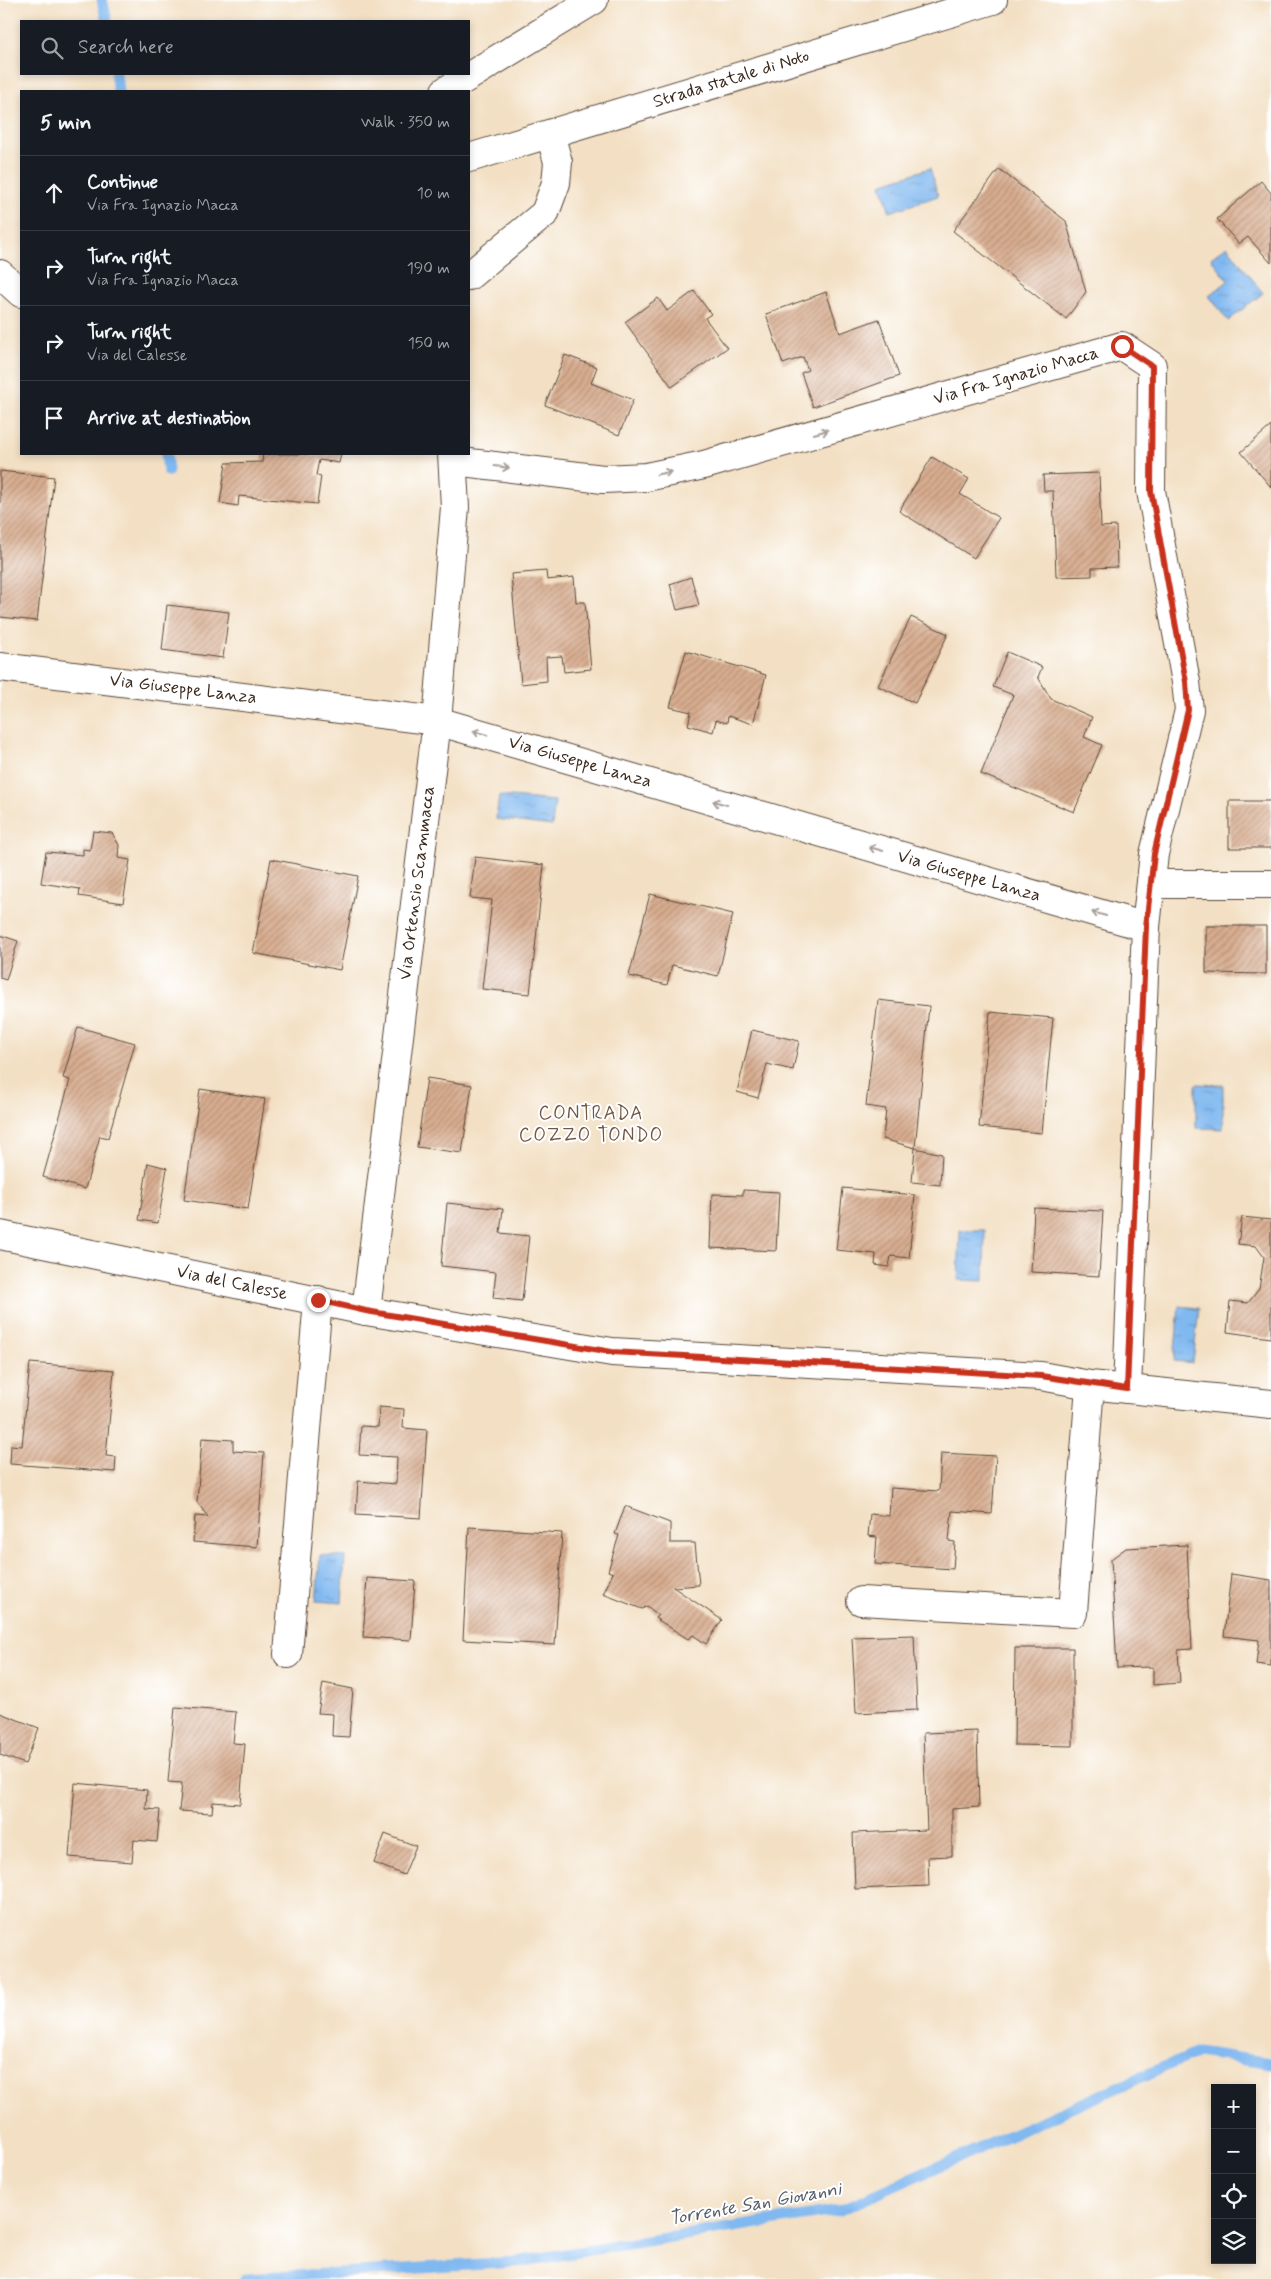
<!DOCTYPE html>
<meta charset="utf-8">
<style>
body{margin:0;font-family:Mynerve,sans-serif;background:#242831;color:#f1f3f6}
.controls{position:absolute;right:15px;bottom:15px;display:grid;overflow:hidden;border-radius:0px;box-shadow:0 2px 8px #0003}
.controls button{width:45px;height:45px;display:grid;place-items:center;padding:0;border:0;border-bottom:1px solid #363941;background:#171b24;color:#f1f3f6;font:25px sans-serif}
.stop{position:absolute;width:15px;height:15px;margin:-11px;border:4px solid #c8321e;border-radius:50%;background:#fff}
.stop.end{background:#c8321e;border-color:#fff;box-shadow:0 1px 5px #0008}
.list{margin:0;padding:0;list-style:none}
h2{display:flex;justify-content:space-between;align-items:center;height:65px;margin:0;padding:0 20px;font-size:21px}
h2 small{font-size:16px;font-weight:400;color:#9ea1a6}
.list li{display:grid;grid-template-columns:32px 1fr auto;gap:15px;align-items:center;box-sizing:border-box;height:75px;padding:0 20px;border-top:1px solid #363941}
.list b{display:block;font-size:19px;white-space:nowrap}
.list p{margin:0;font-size:16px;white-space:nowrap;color:#9ea1a6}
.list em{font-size:16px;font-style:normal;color:#9ea1a6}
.icon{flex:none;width:28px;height:28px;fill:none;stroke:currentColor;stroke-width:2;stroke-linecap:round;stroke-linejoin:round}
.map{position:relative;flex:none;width:1271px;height:2279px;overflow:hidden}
.search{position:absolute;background:#171b24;box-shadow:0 2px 8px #0003;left:20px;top:20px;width:450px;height:55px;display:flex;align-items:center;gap:12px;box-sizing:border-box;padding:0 18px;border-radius:0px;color:#9ea1a6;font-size:19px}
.panel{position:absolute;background:#171b24;box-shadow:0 2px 8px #0003;left:20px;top:90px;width:450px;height:365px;border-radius:0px}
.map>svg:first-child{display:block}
</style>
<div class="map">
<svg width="1271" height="2279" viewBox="0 0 1271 2279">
<defs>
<pattern id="water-ripples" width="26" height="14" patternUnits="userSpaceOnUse" patternTransform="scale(1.25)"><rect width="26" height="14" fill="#80b8f0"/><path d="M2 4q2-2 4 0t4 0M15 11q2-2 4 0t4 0" fill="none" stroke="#6a96c2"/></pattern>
<pattern id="building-hatch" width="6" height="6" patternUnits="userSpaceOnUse" patternTransform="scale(1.25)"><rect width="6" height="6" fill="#d8ad90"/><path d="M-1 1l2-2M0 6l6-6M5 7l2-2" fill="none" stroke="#b08d75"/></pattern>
</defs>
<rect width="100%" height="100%" fill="#fff"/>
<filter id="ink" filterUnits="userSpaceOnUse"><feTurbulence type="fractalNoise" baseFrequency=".02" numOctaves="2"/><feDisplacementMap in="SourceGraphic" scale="10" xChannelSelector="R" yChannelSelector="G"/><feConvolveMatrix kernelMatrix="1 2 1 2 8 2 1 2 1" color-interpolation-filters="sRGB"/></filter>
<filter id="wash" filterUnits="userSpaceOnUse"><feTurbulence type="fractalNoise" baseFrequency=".0096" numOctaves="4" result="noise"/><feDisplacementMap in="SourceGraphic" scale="20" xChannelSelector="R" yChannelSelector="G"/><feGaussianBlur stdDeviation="1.12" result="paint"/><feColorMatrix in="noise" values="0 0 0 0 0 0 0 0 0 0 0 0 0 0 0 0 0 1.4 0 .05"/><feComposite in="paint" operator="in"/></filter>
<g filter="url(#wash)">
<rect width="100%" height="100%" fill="#f3e0c4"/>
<!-- water -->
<g fill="url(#water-ripples)" stroke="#5e7187">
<polygon points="930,168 938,196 890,212 881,184"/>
<polygon points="1227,246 1263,293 1228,321 1209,296 1228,281 1211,258"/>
<polygon points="499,796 555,801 552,826 496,819"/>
<polygon points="1196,1084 1223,1085 1223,1129 1196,1128"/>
<polygon points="960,1230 985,1230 984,1281 958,1280"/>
<polygon points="1179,1306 1199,1308 1193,1363 1174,1361"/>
<polygon points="320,1555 345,1557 342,1603 316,1601"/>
</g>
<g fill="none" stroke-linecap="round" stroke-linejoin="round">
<!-- stream -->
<g stroke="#80b8f0" stroke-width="11">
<polyline points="102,0 107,21"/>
<polyline points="116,74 118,91"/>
<polyline points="166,454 168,471"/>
<polyline points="245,2279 516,2262 840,2210 1198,2052 1271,2063"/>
</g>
</g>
<g id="blocks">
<!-- building -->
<g fill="url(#building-hatch)">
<polygon points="999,169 1066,221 1086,292 1066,319 953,231"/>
<polygon points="1261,181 1271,193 1271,263 1248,237 1239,244 1217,219"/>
<polygon points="694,291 711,314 705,318 727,348 672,387 625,322 658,298 667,311"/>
<polygon points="826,292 840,333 879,319 899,376 813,407 801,373 808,370 803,357 783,364 766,314"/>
<polygon points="565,355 597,367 591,383 633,400 619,435 545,405"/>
<polygon points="1271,426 1271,487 1241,452"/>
<polygon points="263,454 341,454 339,463 319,460 316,475 321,476 317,504 239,496 238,506 220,503 226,463 262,462"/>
<polygon points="932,457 969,479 960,494 999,518 974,558 899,511"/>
<polygon points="0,471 54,477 37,621 0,617"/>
<polygon points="1099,473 1101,527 1116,526 1117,567 1092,568 1092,576 1056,577 1053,491 1044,491 1043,475"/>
<polygon points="546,571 547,580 574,577 576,602 585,602 591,669 564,672 562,656 546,657 547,681 521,684 511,574"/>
<polygon points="691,577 699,605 677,610 670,584"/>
<polygon points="167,605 229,612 223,658 162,650"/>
<polygon points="911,617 948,634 915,703 878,686"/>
<polygon points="686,651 766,675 753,724 728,716 727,723 716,720 713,732 688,725 691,712 670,707"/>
<polygon points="1007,652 1042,667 1038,677 1051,699 1092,717 1084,737 1102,745 1074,812 981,774 1013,695 993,687"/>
<rect x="1229" y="801" width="42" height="47"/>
<polygon points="93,831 112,833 119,845 118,858 130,860 123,903 79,896 80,889 41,883 46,852 83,855 83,849 90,850"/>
<polygon points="475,857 544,865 530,994 482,989 492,900 470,898"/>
<polygon points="271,859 358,876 340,970 253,953"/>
<polygon points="650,894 733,914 718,976 672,965 667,985 629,976"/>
<polygon points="1206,926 1266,926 1266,974 1206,973"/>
<polygon points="0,935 18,941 6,980 0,978"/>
<polygon points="878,1000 929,1006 915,1148 942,1154 940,1185 912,1182 915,1148 883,1139 886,1109 866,1106"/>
<polygon points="990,1012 1053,1018 1042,1133 979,1127"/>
<polygon points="78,1027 135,1043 108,1138 100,1136 85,1189 43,1177 70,1080 63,1078"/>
<polygon points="752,1030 799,1041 793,1070 767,1064 758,1098 737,1092"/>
<polygon points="427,1078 472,1085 462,1153 417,1147"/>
<polygon points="200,1089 265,1099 248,1209 184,1200"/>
<polygon points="148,1163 167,1168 158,1223 139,1220"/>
<polygon points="843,1188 915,1195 909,1258 891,1256 889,1267 875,1265 876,1254 836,1250"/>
<polygon points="743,1190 779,1192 776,1251 710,1248 712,1194 743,1195"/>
<polygon points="447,1203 503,1209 500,1233 529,1236 522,1301 493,1298 496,1272 441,1266"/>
<polygon points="1034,1208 1103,1211 1099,1276 1031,1272"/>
<polygon points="1242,1217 1271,1220 1271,1338 1227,1332 1230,1301 1248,1303 1259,1289 1264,1257 1256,1246 1238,1244"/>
<polygon points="30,1363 114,1370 106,1456 116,1457 115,1472 10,1464 11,1445 22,1446"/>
<polygon points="379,1407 404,1409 403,1428 427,1430 421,1518 356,1514 358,1481 396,1484 397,1457 359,1455 361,1426 378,1427"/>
<polygon points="202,1438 233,1440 233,1451 264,1453 257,1547 193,1542 195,1516 208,1517 197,1502"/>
<polygon points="941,1453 996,1456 992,1514 952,1511 949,1541 955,1542 953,1569 875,1564 877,1537 868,1536 870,1514 889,1516 891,1488 939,1491"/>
<polygon points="625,1506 670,1523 670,1543 695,1543 699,1585 673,1587 722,1620 706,1644 693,1635 688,1639 655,1618 658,1615 647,1606 642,1609 603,1594 613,1573 608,1571 619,1535 615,1534"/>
<polygon points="469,1527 562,1533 555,1645 463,1640"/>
<polygon points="1187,1545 1192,1649 1178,1650 1180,1683 1153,1685 1153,1667 1117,1668 1111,1559 1126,1548"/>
<polygon points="1231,1574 1271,1580 1271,1666 1256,1664 1259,1640 1224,1636"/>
<polygon points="367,1578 415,1581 411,1640 363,1637"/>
<polygon points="914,1635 917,1710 856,1713 852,1637"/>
<polygon points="1015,1648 1073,1648 1073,1746 1014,1745"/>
<polygon points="323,1683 353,1689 349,1737 332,1736 333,1714 318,1713"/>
<polygon points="175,1707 236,1712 233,1743 245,1744 240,1804 213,1802 212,1813 179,1811 182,1783 168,1782"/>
<polygon points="0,1713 39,1728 25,1764 0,1755"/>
<polygon points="977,1731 979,1807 952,1809 952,1856 928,1857 929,1886 855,1889 853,1833 927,1830 923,1733"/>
<polygon points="75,1783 147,1790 146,1809 160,1810 157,1842 134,1840 132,1862 69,1857"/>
<polygon points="385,1834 416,1846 404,1875 374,1863"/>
</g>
</g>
</g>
<g filter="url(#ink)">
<use href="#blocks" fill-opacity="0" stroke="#574537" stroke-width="1"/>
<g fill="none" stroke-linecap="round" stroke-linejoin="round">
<!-- minor casing -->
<g stroke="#574537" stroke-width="30">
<g id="minor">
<polyline points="445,91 594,0"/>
<polyline points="469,276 545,213 556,183 558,162 550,134"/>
<polyline points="454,461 603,479 646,477 704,465 1122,346 1152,366 1151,491 1186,682 1189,710 1154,854 1146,927 1127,1389"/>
<polyline points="0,667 437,721 1146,927"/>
<polyline points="1151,884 1271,884"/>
<polyline points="0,1235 366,1311 612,1352 1041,1376 1090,1385 1271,1404"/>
<polyline points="366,1311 437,721 455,507 452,454"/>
<polyline points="861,1601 1073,1613 1090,1385"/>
<polyline points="288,1654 318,1300"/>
</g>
</g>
<!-- major casing -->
<g stroke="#574537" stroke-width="30">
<g id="major">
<polyline points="469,158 993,0"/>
<polyline points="0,274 21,293"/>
</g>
</g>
<!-- minor -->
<use href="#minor" stroke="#fff" stroke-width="28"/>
<!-- major -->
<use href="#major" stroke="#fff" stroke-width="28"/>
</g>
<!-- one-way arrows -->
<defs><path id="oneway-shaft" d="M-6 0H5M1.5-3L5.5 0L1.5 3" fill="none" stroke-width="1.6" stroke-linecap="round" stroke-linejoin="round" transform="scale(1.25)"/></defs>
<g stroke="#a79f9a">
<use href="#oneway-shaft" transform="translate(821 432) rotate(-16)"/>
<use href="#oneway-shaft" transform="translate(502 467) rotate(7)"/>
<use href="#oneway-shaft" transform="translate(664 473) rotate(-12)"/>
<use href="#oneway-shaft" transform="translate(480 733) rotate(-164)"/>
<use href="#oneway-shaft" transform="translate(720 803) rotate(-164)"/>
<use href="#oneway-shaft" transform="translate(876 849) rotate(-164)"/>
<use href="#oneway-shaft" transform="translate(1099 914) rotate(-164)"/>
</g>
</g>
<g fill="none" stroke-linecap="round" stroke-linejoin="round" filter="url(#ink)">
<!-- route -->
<polyline stroke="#c8321e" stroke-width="6" points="318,1300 366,1311 612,1352 1041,1376 1127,1389 1146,927 1154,854 1188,710 1186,682 1151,491 1152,366 1122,346"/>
</g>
<g text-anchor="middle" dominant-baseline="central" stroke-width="4" stroke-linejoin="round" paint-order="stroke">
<!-- street labels -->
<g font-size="18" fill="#3b2a1e" stroke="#fff">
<text transform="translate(731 79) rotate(-17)">Strada statale di Noto</text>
<text transform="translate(1016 376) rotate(-16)">Via Fra Ignazio Macca</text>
<text transform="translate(183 689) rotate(7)">Via Giuseppe Lanza</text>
<text transform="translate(580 762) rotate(16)">Via Giuseppe Lanza</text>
<text transform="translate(969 876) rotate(16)">Via Giuseppe Lanza</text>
<text transform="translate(417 883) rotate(-83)">Via Ortensio Scammacca</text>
<text transform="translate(232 1283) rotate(12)">Via del Calesse</text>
</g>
<!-- neighbourhood labels -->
<g font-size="19" letter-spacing="1" fill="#725846" stroke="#fff">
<text x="591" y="1113">CONTRADA<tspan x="591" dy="22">COZZO TONDO</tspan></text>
</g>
<!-- water labels -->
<g font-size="19" font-style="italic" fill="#535c68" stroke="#fff">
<text transform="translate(755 2204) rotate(-10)">Torrente San Giovanni</text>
</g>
</g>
</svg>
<div class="controls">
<button>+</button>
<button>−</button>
<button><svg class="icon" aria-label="locate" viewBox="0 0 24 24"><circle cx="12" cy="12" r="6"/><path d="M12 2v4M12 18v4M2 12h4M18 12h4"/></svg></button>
<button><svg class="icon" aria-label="layers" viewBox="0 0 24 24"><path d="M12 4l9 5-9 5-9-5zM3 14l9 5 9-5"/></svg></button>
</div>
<div class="stop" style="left:1122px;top:346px"></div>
<div class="stop end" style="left:318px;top:1300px"></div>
<div class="search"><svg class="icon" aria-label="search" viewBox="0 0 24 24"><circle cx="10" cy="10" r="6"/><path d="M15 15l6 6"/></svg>Search here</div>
<section class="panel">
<h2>5 min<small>Walk · 350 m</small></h2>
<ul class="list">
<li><svg class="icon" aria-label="ahead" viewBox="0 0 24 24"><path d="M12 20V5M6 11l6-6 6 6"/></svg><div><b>Continue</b><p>Via Fra Ignazio Macca</p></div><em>10 m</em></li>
<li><svg class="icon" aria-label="right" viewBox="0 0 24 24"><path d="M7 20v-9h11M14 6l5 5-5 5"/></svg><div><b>Turn right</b><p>Via Fra Ignazio Macca</p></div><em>190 m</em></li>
<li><svg class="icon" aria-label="right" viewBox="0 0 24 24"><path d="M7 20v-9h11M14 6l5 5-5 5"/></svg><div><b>Turn right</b><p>Via del Calesse</p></div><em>150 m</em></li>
<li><svg class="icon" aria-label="arrive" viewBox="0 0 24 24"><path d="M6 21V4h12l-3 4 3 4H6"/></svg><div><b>Arrive at destination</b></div></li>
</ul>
</section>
</div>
